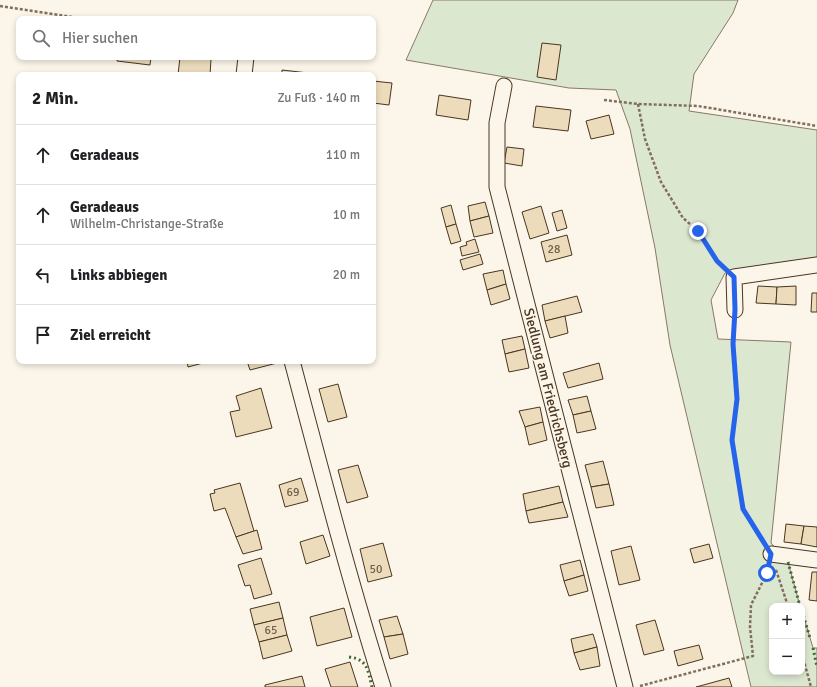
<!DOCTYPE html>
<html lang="de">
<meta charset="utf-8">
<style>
body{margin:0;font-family:Signika,sans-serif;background:#f2f2f2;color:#202124}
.controls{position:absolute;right:12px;bottom:12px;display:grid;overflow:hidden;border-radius:8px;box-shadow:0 2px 6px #0003}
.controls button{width:36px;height:36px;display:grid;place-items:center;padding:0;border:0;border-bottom:1px solid #e0e0e0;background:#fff;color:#202124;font:20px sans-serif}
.stop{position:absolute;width:12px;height:12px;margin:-9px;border:3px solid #2563eb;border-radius:50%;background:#fff}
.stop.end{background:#2563eb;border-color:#fff;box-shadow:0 1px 4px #0008}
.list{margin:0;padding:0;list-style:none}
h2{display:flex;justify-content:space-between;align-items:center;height:52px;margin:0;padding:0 16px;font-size:17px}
h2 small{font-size:13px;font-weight:400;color:#757577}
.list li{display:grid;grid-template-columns:26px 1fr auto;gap:12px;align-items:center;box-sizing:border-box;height:60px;padding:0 16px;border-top:1px solid #e0e0e0}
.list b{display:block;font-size:15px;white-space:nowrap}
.list p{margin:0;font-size:13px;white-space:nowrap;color:#757577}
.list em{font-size:13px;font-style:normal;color:#757577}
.icon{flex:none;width:22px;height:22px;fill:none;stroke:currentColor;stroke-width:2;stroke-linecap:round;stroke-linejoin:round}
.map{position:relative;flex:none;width:817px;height:687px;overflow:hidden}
.search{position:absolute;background:#fff;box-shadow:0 2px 6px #0003;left:16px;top:16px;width:360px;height:44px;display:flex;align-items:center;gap:10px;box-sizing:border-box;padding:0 14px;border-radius:8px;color:#757577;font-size:15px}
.panel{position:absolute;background:#fff;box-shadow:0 2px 6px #0003;left:16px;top:72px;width:360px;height:292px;border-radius:8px}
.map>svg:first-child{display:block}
</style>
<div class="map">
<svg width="817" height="687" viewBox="0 0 817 687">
<rect width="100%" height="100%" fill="#fbf6e9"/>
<!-- green -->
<polygon fill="#dce7d0" stroke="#887966" points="433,0 738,0 733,13 694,74 689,111 817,130 817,261 725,273 711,300 718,339 791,342 771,543 788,562 800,606 772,606 772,672 802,672 802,611 813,648 817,648 817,687 751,687 670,345 655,248 630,129 616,90 569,88 406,60"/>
<!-- building -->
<g fill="#ecdcbc" stroke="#4a3520">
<polygon points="542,43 561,45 556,80 537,77"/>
<polygon points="117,57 151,57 150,65 117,61"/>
<polygon points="180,57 211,59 210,75 178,75"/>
<polygon points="282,70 317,74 317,75 282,75"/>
<polygon points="373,81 392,83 389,105 373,103"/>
<polygon points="439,95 471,100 468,120 436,115"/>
<polygon points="536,106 571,110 568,131 533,127"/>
<polygon points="609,115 614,134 591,139 586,121"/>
<polygon points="507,147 524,149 522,166 504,163"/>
<polygon points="485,202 489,216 470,221 468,206"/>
<polygon points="451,205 456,224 446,227 441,208"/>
<polygon points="541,206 549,233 530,239 522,212"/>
<polygon points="562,210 567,228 557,231 552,213"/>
<polygon points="489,216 493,233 474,237 470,221"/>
<polygon points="456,224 461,241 451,244 446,227"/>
<polygon points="567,235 572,255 546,262 541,242"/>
<polygon points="475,239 479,252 462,256 460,247 467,245 466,242"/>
<polygon points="480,254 483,264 463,270 460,260"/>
<polygon points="503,270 506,284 487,290 483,274"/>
<polygon points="506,284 510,299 491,305 487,290"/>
<polygon points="758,286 777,287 776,304 756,303"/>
<polygon points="796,286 796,305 776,304 777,287"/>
<polygon points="812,293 817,293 817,312 811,312"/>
<polygon points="577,296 582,312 545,321 542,305"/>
<polygon points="565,316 568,333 550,338 545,321"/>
<polygon points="522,336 525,349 505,354 502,340"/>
<polygon points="525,349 529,368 509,372 505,354"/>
<polygon points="187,361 203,361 203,363 188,367"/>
<polygon points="247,361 276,361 277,363 250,370"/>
<polygon points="599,363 603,379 568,388 563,373"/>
<polygon points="338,384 347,417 328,422 319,389"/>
<polygon points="261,388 272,428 236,437 230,412 240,410 236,396"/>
<polygon points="587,396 591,411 573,415 568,400"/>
<polygon points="540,407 543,422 525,427 519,411"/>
<polygon points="591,411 596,429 577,433 573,415"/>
<polygon points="543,422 547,440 529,445 525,427"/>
<polygon points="603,461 609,484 591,487 585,465"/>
<polygon points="358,465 368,497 347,503 338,470"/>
<polygon points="301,478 308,501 285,507 279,485"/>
<polygon points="240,483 254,531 236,537 225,508 214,511 210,494 215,493 214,490"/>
<polygon points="609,484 614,505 596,508 591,487"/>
<polygon points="559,486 563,502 526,511 523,494"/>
<polygon points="563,502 568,517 529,523 526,511"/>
<polygon points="786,524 804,526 801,544 784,542"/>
<polygon points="804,526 817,527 817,547 801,544"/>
<polygon points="257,530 262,549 243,554 236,537"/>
<polygon points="323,535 330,556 306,564 300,542"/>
<polygon points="383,543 392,576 368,582 360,549"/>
<polygon points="709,544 713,558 694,563 690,549"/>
<polygon points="631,546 640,580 619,585 611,551"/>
<polygon points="261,558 272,594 254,599 250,585 245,586 238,565"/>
<polygon points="580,560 584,575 564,581 560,565"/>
<polygon points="812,572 817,572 817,601 809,600"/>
<polygon points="584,575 588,591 569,596 564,581"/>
<polygon points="279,602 283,618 254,625 250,609"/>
<polygon points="344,608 352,637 317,646 310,617"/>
<polygon points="397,616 403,634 384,637 379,620"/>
<polygon points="283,618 287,635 259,642 254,625"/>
<polygon points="655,620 664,650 644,655 636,625"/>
<polygon points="403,634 408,654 390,659 384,637"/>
<polygon points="593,634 597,647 574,653 571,639"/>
<polygon points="287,635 292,651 263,659 259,642"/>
<polygon points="699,645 703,659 678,666 674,651"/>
<polygon points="597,647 600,666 580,670 574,653"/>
<polygon points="350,662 358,687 331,687 325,669"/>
<polygon points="302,676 305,687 265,687 265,685"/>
<polygon points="729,678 732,687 696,687"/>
</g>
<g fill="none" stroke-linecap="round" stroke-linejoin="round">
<!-- street casing -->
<g stroke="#4a3520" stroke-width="17">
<g id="street">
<polyline points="244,75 246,57"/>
<polyline points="504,86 497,123 497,187 625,687"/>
<polyline points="735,310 734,277 817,265"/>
<path d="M 292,361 C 321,470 349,579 383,687"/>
<polyline points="771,554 817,560"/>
</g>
</g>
<!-- path -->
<g stroke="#7f6f5c" stroke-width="2.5" stroke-dasharray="3 2" stroke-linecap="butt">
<polyline points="0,6 85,19"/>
<polyline points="604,100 638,104 698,106 817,126"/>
<polyline points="638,104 645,139 661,182 683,218 698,231 717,261 723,267"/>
<polyline points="734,325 733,344 737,399 732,440 743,509 762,541"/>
<polyline points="776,570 788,606"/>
<polyline points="802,654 811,687"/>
<polyline points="640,686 753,656 750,627 751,605 767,573 768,569"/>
</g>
<!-- street -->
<use href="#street" stroke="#fbf6e9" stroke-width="15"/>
<!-- hedge -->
<g stroke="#436837" stroke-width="3" stroke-dasharray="2 3" stroke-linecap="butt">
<polyline points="788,562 800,606"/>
<polyline points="802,611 810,638"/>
<polyline points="813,648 817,667"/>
<path d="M 349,657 C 368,659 368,671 372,687"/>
</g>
</g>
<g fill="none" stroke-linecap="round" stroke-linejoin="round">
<!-- route -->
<polyline stroke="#2563eb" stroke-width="5" points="698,231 717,261 734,277 735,310 733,344 737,399 732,440 743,509 771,554 767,573"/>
</g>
<g text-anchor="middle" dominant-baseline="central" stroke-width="3" stroke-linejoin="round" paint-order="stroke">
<!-- number labels -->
<g font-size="12" fill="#725f47">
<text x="554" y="249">28</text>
<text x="293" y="492">69</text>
<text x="376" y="569">50</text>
<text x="271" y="630">65</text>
</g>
<!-- street labels -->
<g font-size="14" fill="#4a3520" stroke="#fbf6e9">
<text transform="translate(548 388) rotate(76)">Siedlung am Friedrichsberg</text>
</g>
</g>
</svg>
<div class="controls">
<button>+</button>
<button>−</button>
</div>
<div class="stop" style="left:767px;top:573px"></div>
<div class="stop end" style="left:698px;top:231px"></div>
<div class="search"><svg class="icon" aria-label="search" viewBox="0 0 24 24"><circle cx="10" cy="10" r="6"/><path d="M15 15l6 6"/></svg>Hier suchen</div>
<section class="panel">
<h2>2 Min.<small>Zu Fuß · 140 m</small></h2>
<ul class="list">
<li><svg class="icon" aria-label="ahead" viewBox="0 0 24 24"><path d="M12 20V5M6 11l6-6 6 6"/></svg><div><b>Geradeaus</b></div><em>110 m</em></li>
<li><svg class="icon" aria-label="ahead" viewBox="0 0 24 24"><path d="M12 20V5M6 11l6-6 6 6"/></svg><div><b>Geradeaus</b><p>Wilhelm-Christange-Straße</p></div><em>10 m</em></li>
<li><svg class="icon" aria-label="left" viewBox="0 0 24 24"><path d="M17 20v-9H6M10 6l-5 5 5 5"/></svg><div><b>Links abbiegen</b></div><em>20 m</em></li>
<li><svg class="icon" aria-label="arrive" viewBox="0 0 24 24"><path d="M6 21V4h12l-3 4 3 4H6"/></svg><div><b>Ziel erreicht</b></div></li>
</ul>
</section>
</div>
